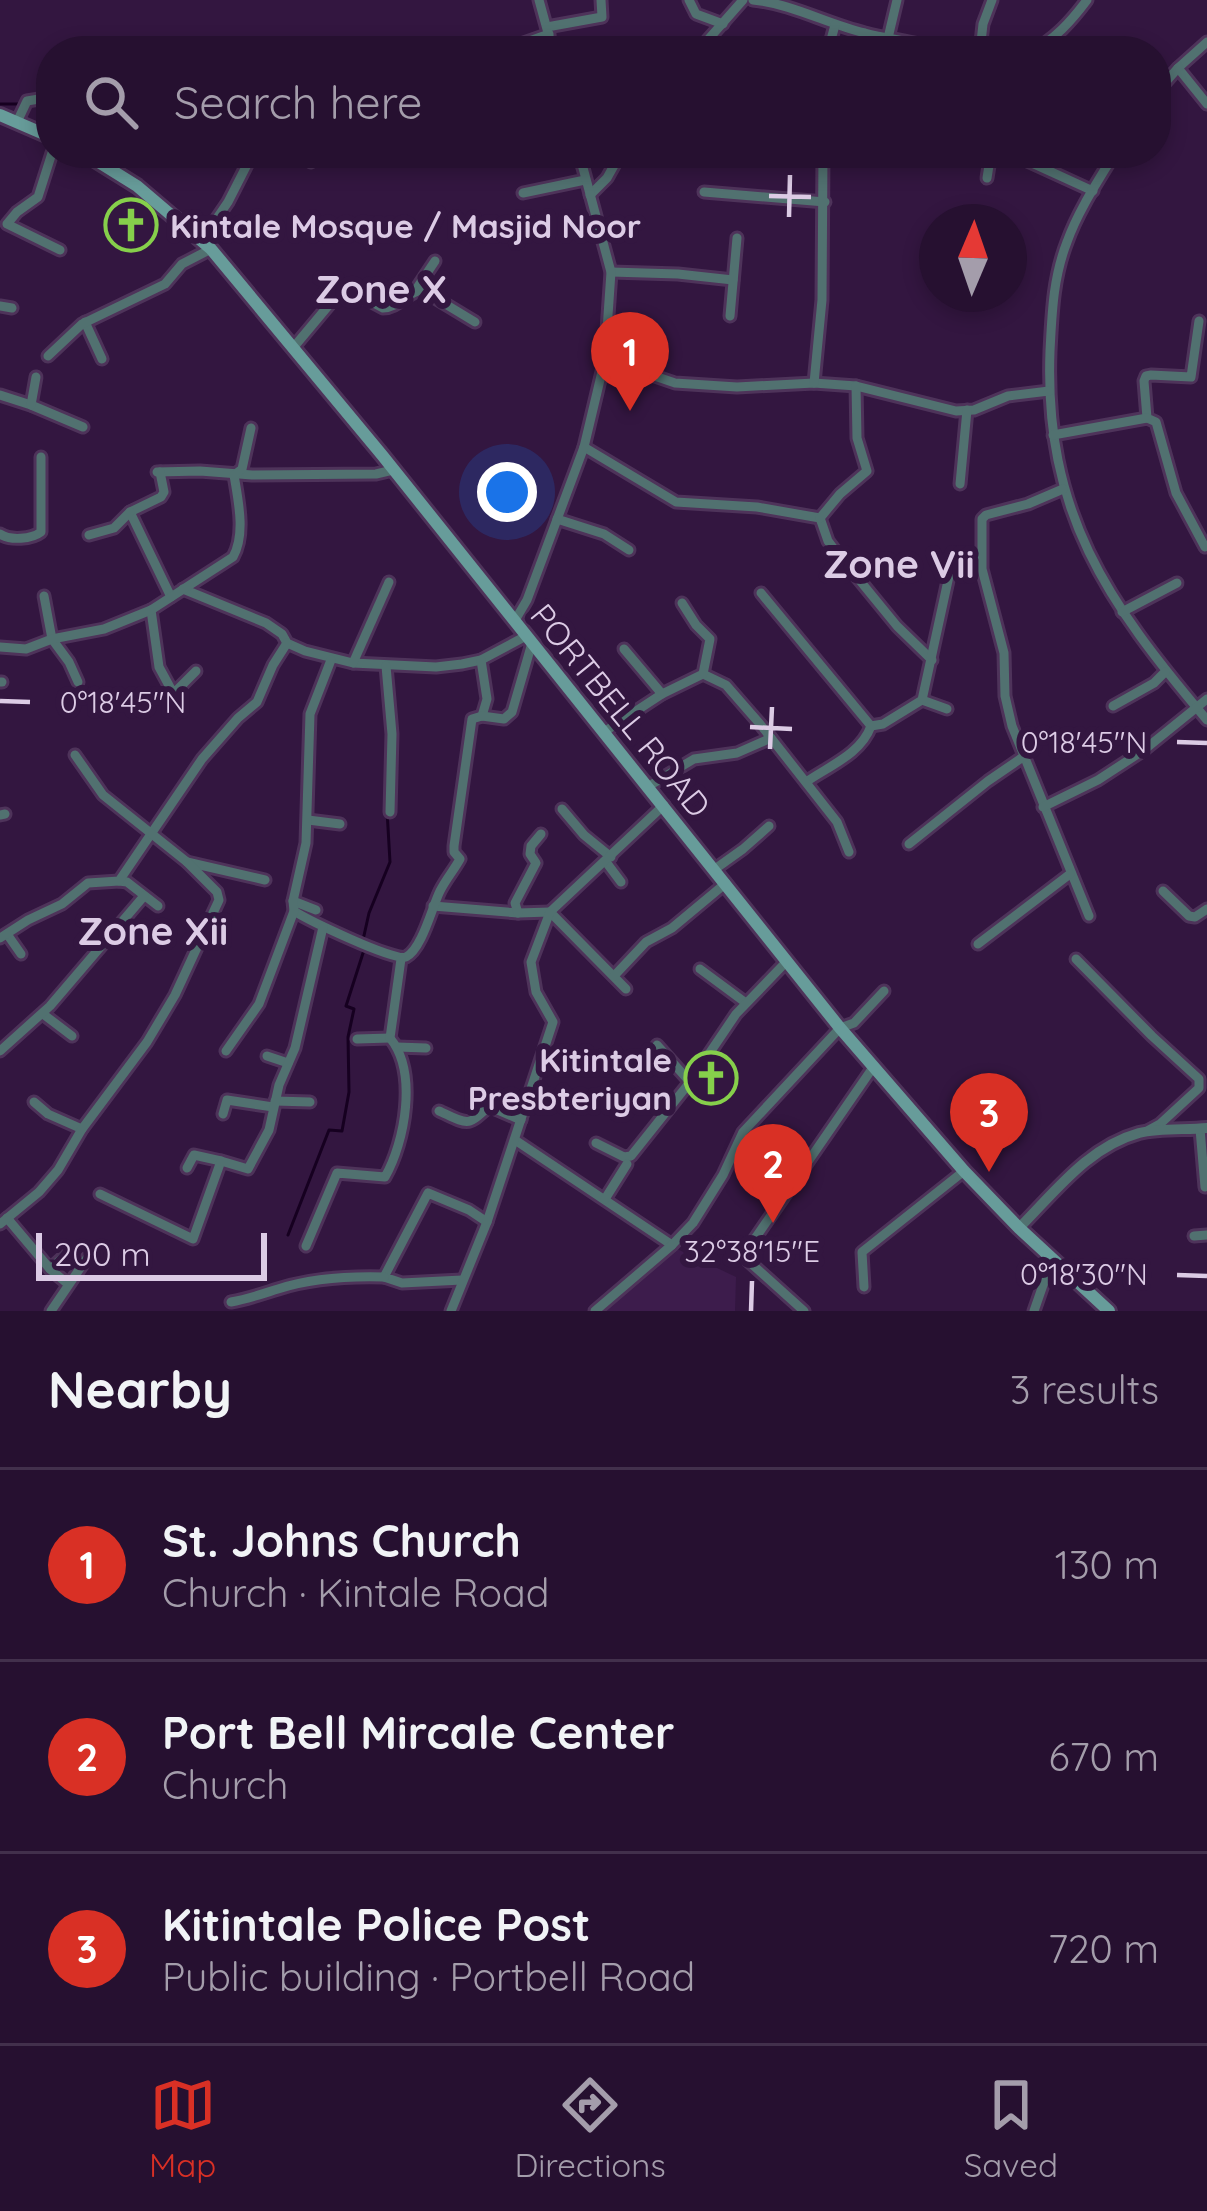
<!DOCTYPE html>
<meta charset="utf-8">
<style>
body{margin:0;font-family:Quicksand,sans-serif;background:#321e3c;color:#f1f3f6}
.compass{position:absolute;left:919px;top:204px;width:108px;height:108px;border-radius:50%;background:#261030;box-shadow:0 6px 18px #0003;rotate:2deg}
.scale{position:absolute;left:36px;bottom:30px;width:231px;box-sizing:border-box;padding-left:12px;border:6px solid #dccbe5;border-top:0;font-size:33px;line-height:42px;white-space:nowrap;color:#dccbe5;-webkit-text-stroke:9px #331640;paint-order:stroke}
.you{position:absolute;left:507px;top:492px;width:42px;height:42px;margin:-30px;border:9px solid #fff;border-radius:50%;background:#1a73e8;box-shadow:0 0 0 18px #1a73e833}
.badge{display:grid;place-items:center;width:78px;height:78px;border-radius:50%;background:#d93025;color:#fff;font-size:39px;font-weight:700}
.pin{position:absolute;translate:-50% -99px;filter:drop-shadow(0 3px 6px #0008)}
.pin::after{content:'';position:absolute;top:63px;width:42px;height:36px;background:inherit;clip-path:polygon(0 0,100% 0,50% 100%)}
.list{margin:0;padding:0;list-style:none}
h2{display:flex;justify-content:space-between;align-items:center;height:156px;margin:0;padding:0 48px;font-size:51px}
h2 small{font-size:39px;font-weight:400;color:#a49dab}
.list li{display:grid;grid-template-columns:78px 1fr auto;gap:36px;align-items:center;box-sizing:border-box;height:192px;padding:0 48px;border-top:3px solid #42304c}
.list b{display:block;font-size:45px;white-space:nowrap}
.list p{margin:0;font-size:39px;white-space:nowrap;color:#a49dab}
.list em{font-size:39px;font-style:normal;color:#a49dab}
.icon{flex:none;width:66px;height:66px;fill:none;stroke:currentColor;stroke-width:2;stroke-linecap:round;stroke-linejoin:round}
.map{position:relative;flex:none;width:1207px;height:1311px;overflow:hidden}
.search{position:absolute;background:#261030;box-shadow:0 6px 18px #0003;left:36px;right:36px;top:36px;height:132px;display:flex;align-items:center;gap:30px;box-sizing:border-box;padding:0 42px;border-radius:48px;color:#a49dab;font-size:45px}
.sheet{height:732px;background:#261030}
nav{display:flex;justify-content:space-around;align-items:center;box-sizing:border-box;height:168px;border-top:3px solid #42304c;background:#261030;font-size:33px;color:#a49dab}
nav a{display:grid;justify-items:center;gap:6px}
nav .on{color:#d93025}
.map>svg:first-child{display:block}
</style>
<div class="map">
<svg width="1207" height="1311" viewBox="0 0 1207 1311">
<rect width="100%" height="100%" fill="#331640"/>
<!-- built -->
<polygon fill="#3d1c4c" points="677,1249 736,1277 735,1311 599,1311"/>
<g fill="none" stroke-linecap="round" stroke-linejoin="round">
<!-- stream -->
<g stroke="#160020" stroke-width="3">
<polyline points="0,104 22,104"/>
<polyline points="363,940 369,913 390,862 386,793"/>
<polyline points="288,1235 329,1130 342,1131 349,1092 348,1037 354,1009 346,1006 364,950"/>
</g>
<!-- minor casing -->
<g stroke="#4e335a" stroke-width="15">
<g id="minor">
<polyline points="539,0 553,51"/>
<polyline points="689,0 696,14 723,24"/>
<path d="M 753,0 C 793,4 827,24 865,33 C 891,40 917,41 942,51"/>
<polyline points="547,27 602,17 601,0"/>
<polyline points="888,38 897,0"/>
<polyline points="501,51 549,34"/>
<polyline points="698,51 743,0"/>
<polyline points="828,51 835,25"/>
<polyline points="980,51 983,24 992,0"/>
<path d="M 1031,51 C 1054,41 1072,20 1087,0"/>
<polyline points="1178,68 1207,104"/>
<polyline points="1156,93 1178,68 1207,42"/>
<polyline points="17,122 27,101 51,97"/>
<polyline points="52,153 38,197 17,212 7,224 60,250"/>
<polyline points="297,153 311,162"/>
<polyline points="1010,153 1093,191"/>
<path d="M 1115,153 C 1098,181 1078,211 1067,242 C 1053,278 1052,313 1050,351 C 1044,512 1107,602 1207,720"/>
<polyline points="987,178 991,153"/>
<polyline points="704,192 825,202"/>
<polyline points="523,193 585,180"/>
<polyline points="590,195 607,178 621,153"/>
<polyline points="202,240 228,202 253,153"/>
<polyline points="611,272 678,274 733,280"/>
<polyline points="415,291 435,261"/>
<polyline points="0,306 12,308"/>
<polyline points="730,316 737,238"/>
<polyline points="1199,321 1191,377 1151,375 1146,376 1144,381 1147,418 1156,422 1176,493 1205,547"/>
<polyline points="85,322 102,359"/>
<path d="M 293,348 L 344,287 L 383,308 C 398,308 407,292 422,290 L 475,322"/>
<polyline points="48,356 82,324 165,284 182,264 211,249"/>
<polyline points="605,359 675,383 737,387 814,383 856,386 956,411 974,410 1008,396 1049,391"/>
<polyline points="814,383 822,300 823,153"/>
<polyline points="0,395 31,405 83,427"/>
<polyline points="31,405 36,377"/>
<polyline points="1053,435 1147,418"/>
<polyline points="584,447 676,502 757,507 820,518"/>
<polyline points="157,472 200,471 252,475 376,474 393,470"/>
<polyline points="160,472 164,492 161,497 130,512 171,597"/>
<polyline points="960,484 967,410"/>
<polyline points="1063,489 1028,504 986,515 982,519 982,569 1004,653 1005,696 1012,726 1089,916"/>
<polyline points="820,518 828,541 834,549 897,626 932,660"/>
<polyline points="820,518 840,494 867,471 857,438 856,386"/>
<polyline points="557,519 604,534 629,550"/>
<path d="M 0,534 C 10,541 32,539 41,532 L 41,457"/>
<polyline points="89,535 114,528 130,512"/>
<polyline points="183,589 266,623 282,634 287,643 305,651 353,663 436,667 462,664 481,660 526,636"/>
<path d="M 761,593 L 871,726 C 861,754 829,766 806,782"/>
<polyline points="44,596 52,639 69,662 78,682"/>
<polyline points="151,610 159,667 172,691 176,691 196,671"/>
<polyline points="1122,612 1177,583"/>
<polyline points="514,622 527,600 584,447 605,359 611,272 579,153"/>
<path d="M 0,647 L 26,649 L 52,639 L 104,629 L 151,610 L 233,557 C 246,534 238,500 234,475 L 242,469 L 251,428"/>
<polyline points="624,649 662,694"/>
<polyline points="481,660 487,699 482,716"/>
<polyline points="353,663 389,582"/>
<polyline points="386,666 392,734 390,812"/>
<polyline points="703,674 726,685 760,724 837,822 849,852"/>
<polyline points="0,682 2,682"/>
<polyline points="922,700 947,709"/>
<polyline points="1113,706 1154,683 1165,672"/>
<polyline points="871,726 883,724 922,700 949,576"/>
<polyline points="604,732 662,694 703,674 710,639 696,625 682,603"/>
<polyline points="649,786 694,759 737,753 771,738"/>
<polyline points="1043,807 1098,780 1144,750 1207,699"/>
<polyline points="562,809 584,835 611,857"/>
<polyline points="0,815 5,814"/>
<polyline points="308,820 340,824"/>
<polyline points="909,844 988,781 1023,757"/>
<polyline points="187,862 265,880"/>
<polyline points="606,862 621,882"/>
<polyline points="715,869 743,849 769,826"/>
<polyline points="119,881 127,882 158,906"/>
<polyline points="1163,891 1189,916 1195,917 1207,909"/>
<polyline points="293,901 316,910"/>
<polyline points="433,906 518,913 550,912 626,989"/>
<path d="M 294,911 C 308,920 395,962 406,957 C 422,949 432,907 440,891 C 446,879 454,870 460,859 L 454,852 L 454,846 L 472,719 L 482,716 L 504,719 L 512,712 L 532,643"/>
<polyline points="518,913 515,903 536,863 530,854 531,846 541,834"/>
<polyline points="7,934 21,954"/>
<polyline points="0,938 28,920 62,904 88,883 119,881 202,759 238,718 257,702 273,665 287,643"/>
<polyline points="978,944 1070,874"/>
<polyline points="1076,959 1152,1036 1199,1079 1199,1088 1160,1124 1149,1130"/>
<polyline points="700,969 746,1003"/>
<polyline points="614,976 646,942 672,928 726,883"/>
<polyline points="43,1014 72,1036"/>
<polyline points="357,1039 390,1038"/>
<polyline points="657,1045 690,1082"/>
<polyline points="397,1047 426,1048"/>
<polyline points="0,1051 50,1006 144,896"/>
<polyline points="226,1051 259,1004 294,911 293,901 306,843 310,714 331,660"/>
<polyline points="267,1056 288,1063"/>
<polyline points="275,1101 310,1102"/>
<polyline points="34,1102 48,1114 82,1129"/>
<path d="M 439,1111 C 447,1114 462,1124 470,1121 C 479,1118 482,1110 491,1107 L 521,1120"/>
<polyline points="223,1114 227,1100 273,1107"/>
<polyline points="1200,1129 1205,1187"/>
<polyline points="515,1140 672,1245"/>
<polyline points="596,1143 624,1157 631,1156 690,1082 736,1014 787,961"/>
<polyline points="187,1168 194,1155 221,1161"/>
<polyline points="100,1194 193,1239 221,1161 248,1169 269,1130 279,1085 295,1048 323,927"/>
<polyline points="605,1199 627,1164"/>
<polyline points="7,1218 50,1269 68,1284"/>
<polyline points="0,1224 39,1192 58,1170 82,1129 147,1042 175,995 219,900 217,892 187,862 103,795 75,755"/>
<polyline points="1194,1236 1207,1235"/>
<path d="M 306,1246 L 337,1173 L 385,1177 C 405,1142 418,1072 390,1038 L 401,959"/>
<polyline points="50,1269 70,1251"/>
<polyline points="462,1280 402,1283 384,1277 428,1193 469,1210 487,1222"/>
<polyline points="864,1287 862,1252 964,1171"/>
<path d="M 231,1302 C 248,1299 262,1294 278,1289 C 312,1278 348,1276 384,1277"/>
<polyline points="51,1311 87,1258"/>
<polyline points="451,1311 487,1222 553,1022 536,992 531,962 550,912 664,805"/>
<polyline points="595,1311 672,1245 693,1223 723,1175 743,1132 840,1028 854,1023 884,991"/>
<polyline points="804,1311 745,1258 745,1253 874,1066"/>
<polyline points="1034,1311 1052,1259"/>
</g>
</g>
<!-- tertiary casing -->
<g stroke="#4e335a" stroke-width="16">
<path id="tertiary" d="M 1019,1228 C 1055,1192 1088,1147 1139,1133 C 1160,1128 1185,1130 1207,1128"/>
</g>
<!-- secondary casing -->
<g stroke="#4e335a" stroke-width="18">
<g id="secondary">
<polyline points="0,115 51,137"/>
<polyline points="84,153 137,186 211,249 382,455 840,1028 964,1171 1019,1228 1109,1311"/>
</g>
</g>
<!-- minor -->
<use href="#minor" stroke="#517170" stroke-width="9"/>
<!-- tertiary -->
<use href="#tertiary" stroke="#517170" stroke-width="10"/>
<!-- secondary -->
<use href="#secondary" stroke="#679c9a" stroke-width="12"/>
</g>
<!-- ticks -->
<path fill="none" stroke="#dccbe5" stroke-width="4.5" d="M 769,196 L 811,197M 789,217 L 790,175M 0,701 L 30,702M 750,727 L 792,729M 1177,742 L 1207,743M 770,749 L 772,707M 1177,1275 L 1207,1276M 751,1311 L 752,1281"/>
<!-- icons -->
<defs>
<g id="church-ring" transform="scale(2.7)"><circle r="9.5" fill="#331640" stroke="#86cf4b" stroke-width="1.5"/><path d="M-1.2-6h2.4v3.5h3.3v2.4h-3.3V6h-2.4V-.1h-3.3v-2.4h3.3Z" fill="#86cf4b"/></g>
</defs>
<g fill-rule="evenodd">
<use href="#church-ring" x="131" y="225"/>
<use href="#church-ring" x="711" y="1078"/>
</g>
<g text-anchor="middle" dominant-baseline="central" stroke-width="12" stroke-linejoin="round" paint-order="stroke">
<!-- poi labels -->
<g font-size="33" font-weight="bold" fill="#dccbe5" stroke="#331640" text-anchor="start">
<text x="170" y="225">Kintale Mosque / Masjid Noor</text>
<text x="672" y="1059" text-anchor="end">Kitintale<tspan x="672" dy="38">Presbteriyan</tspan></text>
</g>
<!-- street labels -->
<g font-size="33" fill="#dccbe5" stroke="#331640">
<text transform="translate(621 710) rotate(51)">PORTBELL ROAD</text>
</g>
<!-- quarter labels -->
<g font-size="39" font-weight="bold" fill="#dccbe5" stroke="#331640">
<text x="381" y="288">Zone X</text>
<text x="899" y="563">Zone Vii</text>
<text x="153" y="930">Zone Xii</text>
</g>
</g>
<g font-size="30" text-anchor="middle" fill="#dccbe5" stroke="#331640" stroke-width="12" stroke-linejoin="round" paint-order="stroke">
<text x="123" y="713">0°18'45"N</text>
<text x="1084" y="753">0°18'45"N</text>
<text x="752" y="1262">32°38'15"E</text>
<text x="1084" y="1285">0°18'30"N</text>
</g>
</svg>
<svg class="compass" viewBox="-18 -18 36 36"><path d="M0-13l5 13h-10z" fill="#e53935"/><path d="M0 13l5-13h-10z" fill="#a49dab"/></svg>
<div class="scale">200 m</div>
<div class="you"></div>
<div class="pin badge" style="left:630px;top:411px">1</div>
<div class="pin badge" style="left:773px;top:1223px">2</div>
<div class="pin badge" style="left:989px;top:1172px">3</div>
<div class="search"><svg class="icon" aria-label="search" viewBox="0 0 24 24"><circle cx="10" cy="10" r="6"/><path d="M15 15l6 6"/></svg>Search here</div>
</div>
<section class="sheet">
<h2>Nearby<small>3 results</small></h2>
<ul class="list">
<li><span class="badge">1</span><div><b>St. Johns Church</b><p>Church · Kintale Road</p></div><em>130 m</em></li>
<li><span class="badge">2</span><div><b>Port Bell Mircale Center</b><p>Church</p></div><em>670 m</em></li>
<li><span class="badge">3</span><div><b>Kitintale Police Post</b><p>Public building · Portbell Road</p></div><em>720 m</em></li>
</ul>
</section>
<nav>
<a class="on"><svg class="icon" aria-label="map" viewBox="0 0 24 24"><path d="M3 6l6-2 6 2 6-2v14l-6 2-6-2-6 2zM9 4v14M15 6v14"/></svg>Map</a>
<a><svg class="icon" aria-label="directions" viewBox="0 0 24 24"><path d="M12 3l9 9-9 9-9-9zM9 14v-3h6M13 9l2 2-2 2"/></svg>Directions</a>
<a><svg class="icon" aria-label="saved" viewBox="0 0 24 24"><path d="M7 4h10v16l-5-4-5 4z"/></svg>Saved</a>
</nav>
